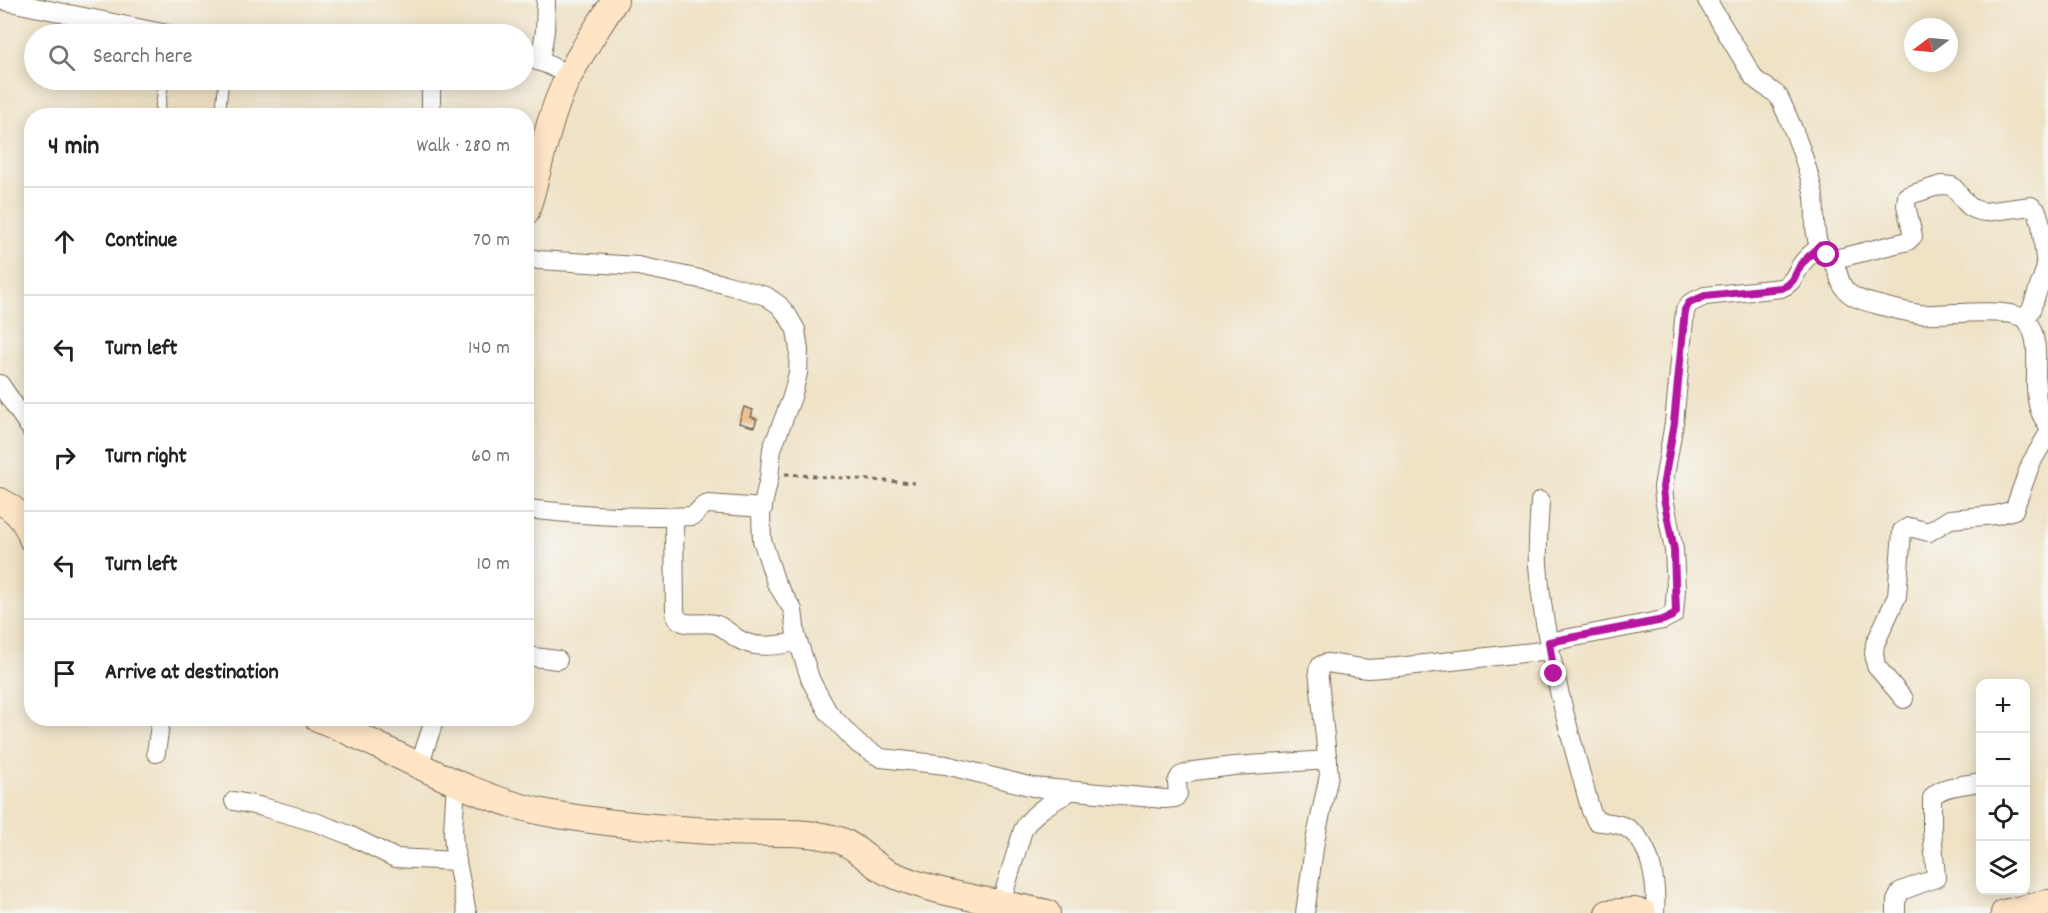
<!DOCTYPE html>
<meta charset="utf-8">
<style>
body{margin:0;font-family:Dekko,sans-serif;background:#f2f2f2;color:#202124}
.controls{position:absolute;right:18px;bottom:18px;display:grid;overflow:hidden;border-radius:12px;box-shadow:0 3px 15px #0003}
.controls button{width:54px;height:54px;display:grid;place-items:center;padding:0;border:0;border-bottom:2px solid #e0e0e0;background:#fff;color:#202124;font:30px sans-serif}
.compass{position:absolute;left:1904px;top:18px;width:54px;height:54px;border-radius:50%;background:#fff;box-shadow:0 3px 15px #0003;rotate:254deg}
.stop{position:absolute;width:18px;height:18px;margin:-14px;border:4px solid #b5179e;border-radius:50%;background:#fff}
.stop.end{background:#b5179e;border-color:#fff;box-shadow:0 2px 6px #0008}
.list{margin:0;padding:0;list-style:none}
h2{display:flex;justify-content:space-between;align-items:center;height:78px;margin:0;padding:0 24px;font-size:26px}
h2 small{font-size:20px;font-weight:400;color:#757577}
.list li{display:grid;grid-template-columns:39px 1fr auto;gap:18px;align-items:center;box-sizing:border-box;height:108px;padding:0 24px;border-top:2px solid #e0e0e0}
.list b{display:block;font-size:22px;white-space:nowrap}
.list em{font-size:20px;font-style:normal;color:#757577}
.icon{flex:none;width:33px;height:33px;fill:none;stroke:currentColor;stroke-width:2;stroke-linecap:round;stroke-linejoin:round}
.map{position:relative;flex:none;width:2048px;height:913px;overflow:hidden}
.search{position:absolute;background:#fff;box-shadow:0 3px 15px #0003;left:24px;top:24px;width:510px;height:66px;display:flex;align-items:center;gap:15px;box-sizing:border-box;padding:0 21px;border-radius:33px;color:#757577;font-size:22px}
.panel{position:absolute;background:#fff;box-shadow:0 3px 15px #0003;left:24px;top:108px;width:510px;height:618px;border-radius:24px}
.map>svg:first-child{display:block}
</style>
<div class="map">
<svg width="2048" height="913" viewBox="0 0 2048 913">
<rect width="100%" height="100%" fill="#f6f6f2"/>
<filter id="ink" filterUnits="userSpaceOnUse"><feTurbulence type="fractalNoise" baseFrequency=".0167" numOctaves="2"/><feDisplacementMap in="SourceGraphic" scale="12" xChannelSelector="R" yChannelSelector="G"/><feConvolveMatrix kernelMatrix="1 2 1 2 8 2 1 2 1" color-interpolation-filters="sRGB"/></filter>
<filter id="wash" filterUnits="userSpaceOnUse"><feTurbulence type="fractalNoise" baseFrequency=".008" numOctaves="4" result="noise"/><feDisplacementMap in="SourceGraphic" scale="24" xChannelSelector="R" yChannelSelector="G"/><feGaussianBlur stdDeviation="1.35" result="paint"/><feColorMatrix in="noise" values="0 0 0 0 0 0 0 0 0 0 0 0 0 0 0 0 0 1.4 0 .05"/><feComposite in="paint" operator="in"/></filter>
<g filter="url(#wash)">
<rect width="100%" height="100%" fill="#efe2c5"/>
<g id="blocks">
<!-- building -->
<polygon fill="#e8ad71" points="744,407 753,410 751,417 757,419 754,427 739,423"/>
</g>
</g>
<g filter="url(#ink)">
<use href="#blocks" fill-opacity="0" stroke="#7a6a58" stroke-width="1.5"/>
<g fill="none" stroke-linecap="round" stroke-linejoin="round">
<!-- lane casing -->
<g stroke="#7a6a58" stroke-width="11">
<g id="lane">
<polyline points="159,116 164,80"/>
<polyline points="220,116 224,80"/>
</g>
</g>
<!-- street casing -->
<g stroke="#7a6a58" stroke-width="20">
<g id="street">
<polyline points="0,0 167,34"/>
<path d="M 1707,0 L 1754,78 C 1762,86 1772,89 1779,97 C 1793,127 1806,159 1813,191 C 1817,208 1812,229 1819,245 C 1822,252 1829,257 1833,263 C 1839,270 1838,280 1844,288 C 1851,298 1864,301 1875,304 C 1890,308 1905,312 1920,314 C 1943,316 2012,305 2027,321 C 2048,350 2023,396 2048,425"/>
<path d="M 524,58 C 541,60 554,66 569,77"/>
<polyline points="540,61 545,31 546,0"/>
<polyline points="431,116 431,80"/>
<polyline points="526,257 539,260 638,266 724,284 766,296 779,305 788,316 796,330 799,350 798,373 792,397 772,449 769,478 761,514 762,540 776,583 793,610 796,635 811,681 828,712 858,744 881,758 946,765 1033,787 1164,799 1175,798 1178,794 1177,782 1180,776 1193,771 1234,766 1328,760"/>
<path d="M 1831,260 L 1908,241 L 1913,236 L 1906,205 L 1907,196 L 1941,185 L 1952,186 C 1965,198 1964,209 1985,212 L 2031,206 L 2037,211 L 2041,224 L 2046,267 L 2031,310 L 2025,319"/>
<polyline points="0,384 32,431"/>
<path d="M 1540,501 C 1539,522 1537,544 1538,565 C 1544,649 1569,730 1591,811 L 1596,821 C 1604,823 1614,822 1623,826 C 1652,839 1657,885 1655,913"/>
<path d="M 526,509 C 582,515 638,519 693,516 L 703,506 L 708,504 L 763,508"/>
<path d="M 674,517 L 675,611 C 677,630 701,621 714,624 C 724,626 730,634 738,639 C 757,650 778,645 798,642"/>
<path d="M 1549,642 L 1663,620 L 1674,614 L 1676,589 L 1674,550 L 1664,498 L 1663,487 L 1674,423 L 1685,310 L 1690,303 L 1705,296 L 1781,288 C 1793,283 1795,275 1801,265 C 1805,258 1814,252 1820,246"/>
<polyline points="526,656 558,660"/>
<polyline points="1904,699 1876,666 1874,653 1875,644 1897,596 1902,531 1909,527 1929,532 1950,519 1996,515 2014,510 2031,463 2048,434"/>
<polyline points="156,753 161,718"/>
<polyline points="419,766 435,718"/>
<polyline points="456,782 453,832 454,847 467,913"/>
<polyline points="234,801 263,807 318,823 349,835 395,858 457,861"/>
<path d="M 1001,902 L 1023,830 C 1033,811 1053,802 1071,791"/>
<polyline points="1305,913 1315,841 1329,775 1318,670 1321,665 1327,663 1368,669 1398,667 1550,650"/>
<path d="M 1896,913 L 1896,901 L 1901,891 L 1936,878 L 1932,830 L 1932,798 C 1940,785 1966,785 1980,782"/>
</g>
</g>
<!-- secondary casing -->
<g stroke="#7a6a58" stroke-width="28">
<g id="secondary">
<path d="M 526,212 C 539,171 546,127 563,88 C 577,57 597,29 615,0"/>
<path d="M 0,501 C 16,509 27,522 32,539"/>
<path d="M 317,718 C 392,748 468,798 547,813 C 606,824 668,829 728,832 C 762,834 798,830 832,838 C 856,843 868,863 889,873 C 938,895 995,901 1047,913"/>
<polyline points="1608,913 1634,911 1643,913"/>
<polyline points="2004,913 2048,903"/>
</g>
</g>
<!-- path -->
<polyline stroke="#7a6a58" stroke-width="3" stroke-dasharray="4.5 4.5" stroke-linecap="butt" points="785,474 915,483"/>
<!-- lane -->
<use href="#lane" stroke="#fff" stroke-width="9"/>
<!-- street -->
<use href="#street" stroke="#fff" stroke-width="18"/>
<!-- secondary -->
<use href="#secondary" stroke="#fde5c5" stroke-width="26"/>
</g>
</g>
<g fill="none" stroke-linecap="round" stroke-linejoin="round" filter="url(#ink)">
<!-- route -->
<polyline stroke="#b5179e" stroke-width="8" points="1554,674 1549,642 1663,620 1672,616 1676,612 1674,550 1664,498 1663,487 1674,423 1685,310 1689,303 1705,296 1781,288 1788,285 1793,280 1801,264 1820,246 1827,255"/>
</g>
</svg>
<div class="controls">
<button>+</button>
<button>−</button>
<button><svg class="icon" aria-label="locate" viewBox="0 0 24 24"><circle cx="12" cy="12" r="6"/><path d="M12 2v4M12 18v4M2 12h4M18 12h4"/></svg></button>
<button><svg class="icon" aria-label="layers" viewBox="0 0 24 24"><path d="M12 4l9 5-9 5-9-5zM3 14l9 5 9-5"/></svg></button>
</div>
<svg class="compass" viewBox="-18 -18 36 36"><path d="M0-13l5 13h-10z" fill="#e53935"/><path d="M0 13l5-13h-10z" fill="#757577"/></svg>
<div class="stop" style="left:1827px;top:255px"></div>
<div class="stop end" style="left:1554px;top:674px"></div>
<div class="search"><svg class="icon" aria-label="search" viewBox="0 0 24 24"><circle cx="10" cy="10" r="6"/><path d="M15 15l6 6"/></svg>Search here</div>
<section class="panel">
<h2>4 min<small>Walk · 280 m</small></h2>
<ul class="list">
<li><svg class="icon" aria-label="ahead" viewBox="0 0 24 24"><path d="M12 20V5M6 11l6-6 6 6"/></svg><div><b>Continue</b></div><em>70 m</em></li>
<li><svg class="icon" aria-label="left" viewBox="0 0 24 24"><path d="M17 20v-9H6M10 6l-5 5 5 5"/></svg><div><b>Turn left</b></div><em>140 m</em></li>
<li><svg class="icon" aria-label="right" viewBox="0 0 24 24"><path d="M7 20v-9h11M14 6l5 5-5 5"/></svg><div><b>Turn right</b></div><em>60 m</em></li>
<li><svg class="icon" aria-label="left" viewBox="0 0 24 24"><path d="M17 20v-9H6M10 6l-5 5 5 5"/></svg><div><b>Turn left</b></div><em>10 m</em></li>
<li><svg class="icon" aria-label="arrive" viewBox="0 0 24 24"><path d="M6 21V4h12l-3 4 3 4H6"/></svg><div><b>Arrive at destination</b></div></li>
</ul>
</section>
</div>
